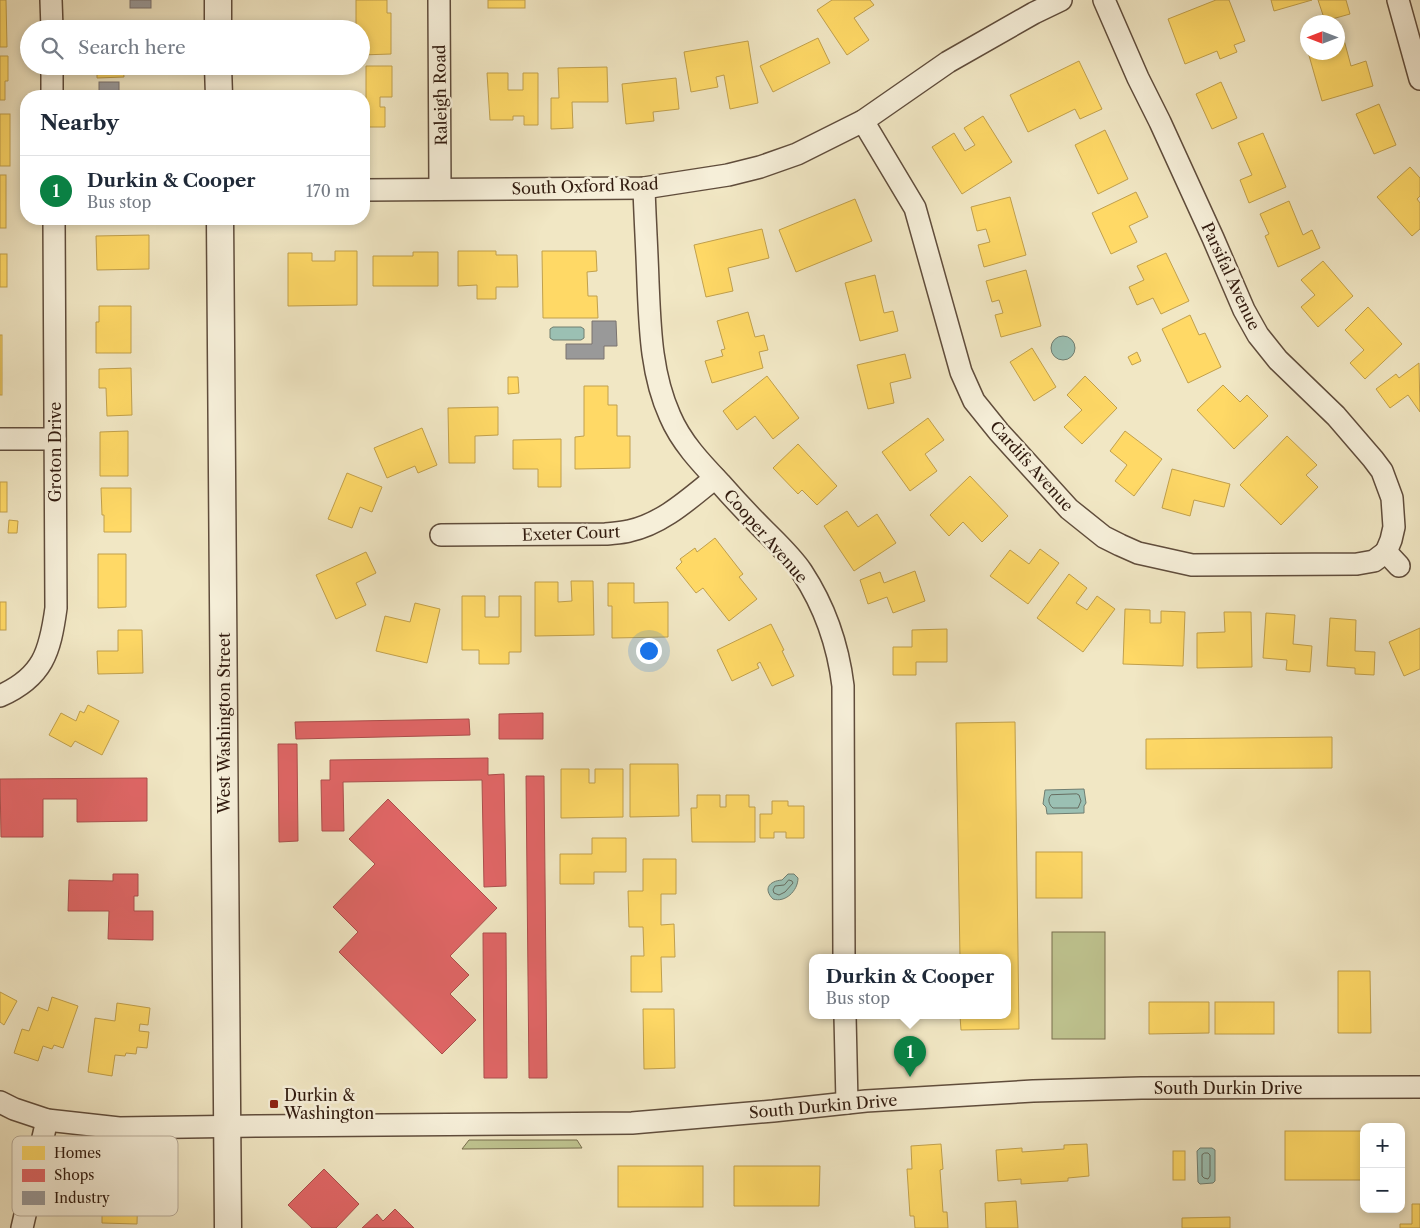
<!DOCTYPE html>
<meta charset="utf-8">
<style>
body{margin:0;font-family:"Libre Caslon Text",serif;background:#f6f6f7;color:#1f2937}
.controls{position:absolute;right:15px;bottom:15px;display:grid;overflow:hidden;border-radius:10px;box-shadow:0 2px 8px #0003}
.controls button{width:45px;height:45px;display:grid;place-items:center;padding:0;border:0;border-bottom:1px solid #e0e1e3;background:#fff;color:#1f2937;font:25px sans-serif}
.compass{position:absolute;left:1300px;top:15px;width:45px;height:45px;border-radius:50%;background:#fff;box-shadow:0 2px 8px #0003;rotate:270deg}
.you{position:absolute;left:648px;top:650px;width:18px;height:18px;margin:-12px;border:4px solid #fff;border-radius:50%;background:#1a73e8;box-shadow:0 0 0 8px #1a73e833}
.badge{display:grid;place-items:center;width:32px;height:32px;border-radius:50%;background:#0b8043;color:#fff;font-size:16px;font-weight:700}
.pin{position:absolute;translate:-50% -41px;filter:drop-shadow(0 1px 2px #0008)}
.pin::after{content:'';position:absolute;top:26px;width:18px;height:15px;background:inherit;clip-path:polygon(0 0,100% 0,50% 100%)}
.popup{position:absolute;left:809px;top:954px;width:202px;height:65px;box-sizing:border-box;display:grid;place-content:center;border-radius:10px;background:#fff;filter:drop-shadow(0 1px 4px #0005);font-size:16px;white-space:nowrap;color:#747a83}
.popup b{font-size:19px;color:#1f2937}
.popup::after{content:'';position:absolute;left:50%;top:100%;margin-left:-10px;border:10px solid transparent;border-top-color:#fff}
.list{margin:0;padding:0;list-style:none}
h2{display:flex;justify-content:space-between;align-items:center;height:65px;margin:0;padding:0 20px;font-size:21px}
h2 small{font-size:16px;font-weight:400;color:#747a83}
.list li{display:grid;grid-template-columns:32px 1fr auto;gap:15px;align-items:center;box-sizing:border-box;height:70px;padding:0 20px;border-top:1px solid #e0e1e3}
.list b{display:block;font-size:19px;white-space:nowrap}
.list p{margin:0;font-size:16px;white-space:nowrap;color:#747a83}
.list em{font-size:16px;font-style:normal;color:#747a83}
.icon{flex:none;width:28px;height:28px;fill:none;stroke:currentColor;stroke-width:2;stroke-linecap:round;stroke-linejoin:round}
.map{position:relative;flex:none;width:1420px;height:1228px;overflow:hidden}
.search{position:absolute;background:#fff;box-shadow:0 2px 8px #0003;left:20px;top:20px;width:350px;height:55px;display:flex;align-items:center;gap:12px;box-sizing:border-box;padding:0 18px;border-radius:28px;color:#747a83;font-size:19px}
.panel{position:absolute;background:#fff;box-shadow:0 2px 8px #0003;left:20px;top:90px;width:350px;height:135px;border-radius:20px}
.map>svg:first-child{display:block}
</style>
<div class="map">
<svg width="1420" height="1228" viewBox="0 0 1420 1228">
<rect width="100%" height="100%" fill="#f1e7c4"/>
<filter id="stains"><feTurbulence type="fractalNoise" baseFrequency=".004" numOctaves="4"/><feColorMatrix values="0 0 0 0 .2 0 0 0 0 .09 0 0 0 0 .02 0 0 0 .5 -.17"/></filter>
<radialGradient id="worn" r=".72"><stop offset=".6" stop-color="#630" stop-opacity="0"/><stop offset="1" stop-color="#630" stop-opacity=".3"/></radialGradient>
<!-- green -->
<g fill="#bfc490" stroke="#786f4f">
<rect x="1052" y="932" width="53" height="107"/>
<polygon points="469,1140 577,1140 582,1148 462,1149"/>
</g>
<!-- water -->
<g fill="#9bc0b3" stroke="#707e71">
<polygon points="553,327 581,327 584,329 584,338 581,340 553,340 550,338 550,329"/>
<circle cx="1063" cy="348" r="12"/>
<polygon points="1084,789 1086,803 1084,806 1084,813 1047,814 1046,807 1043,804 1045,790"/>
<path d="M 788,874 L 794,874 L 798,878 C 798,891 785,903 773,899 C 763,889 769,881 782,880 Z"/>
<polygon points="1200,1148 1212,1148 1215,1150 1215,1181 1213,1183 1200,1184 1198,1182 1197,1151"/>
</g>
<!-- homes -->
<g fill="#ffd966" stroke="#c1a04c">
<polygon points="0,0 6,0 7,47 0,47"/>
<polygon points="356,0 387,0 387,13 391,13 391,54 361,55 361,29 356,29"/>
<rect x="488" y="0" width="37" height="8"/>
<polygon points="832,0 870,0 874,5 854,18 869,40 847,55 817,10"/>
<polygon points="1216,0 1229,0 1245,41 1234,45 1237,52 1220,59 1217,51 1185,64 1168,19"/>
<polygon points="1271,0 1312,0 1274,11"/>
<polygon points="1318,0 1346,0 1350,14 1325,21"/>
<polygon points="123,24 123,29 97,29 97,25"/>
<polygon points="818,38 830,63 773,92 760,66"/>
<polygon points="1344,40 1351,66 1366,61 1373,86 1322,101 1308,52 1338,52 1338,42"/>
<polygon points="748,41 758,103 730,109 724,75 716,77 718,87 691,92 684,52"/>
<polygon points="0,56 8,56 8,81 5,81 5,100 0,100"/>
<polygon points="1079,61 1102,109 1080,119 1075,109 1028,132 1010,95"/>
<polygon points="97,66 123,66 124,77 97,78"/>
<polygon points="366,66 392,66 392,97 380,97 380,107 385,107 385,127 366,127"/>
<polygon points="607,67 608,102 572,102 573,128 551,129 551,98 559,98 558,68"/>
<polygon points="487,73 508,73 508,90 523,90 523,73 538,73 538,125 524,125 524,116 513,116 513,120 490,120"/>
<polygon points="676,78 679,109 653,112 654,121 626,124 622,84"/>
<polygon points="1221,82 1237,118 1212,129 1196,94"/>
<polygon points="1379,104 1396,145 1374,154 1356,114"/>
<rect x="0" y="114" width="10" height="52"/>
<polygon points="983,116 1012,162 962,194 932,147 954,133 965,151 975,145 964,128"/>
<polygon points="1105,130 1128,179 1098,194 1075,145"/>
<polygon points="1263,133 1286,187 1249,203 1240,180 1252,175 1238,143"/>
<polygon points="1410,167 1420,178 1420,196 1417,199 1420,203 1420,229 1412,236 1377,197"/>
<rect x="0" y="175" width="6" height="53"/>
<polygon points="1136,192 1148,217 1129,226 1137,242 1111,254 1092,213"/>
<polygon points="1010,197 1026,255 984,267 978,245 990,242 986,229 977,231 971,207"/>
<polygon points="855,199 872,241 796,272 779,230"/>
<polygon points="1289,201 1303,235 1312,230 1320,248 1278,267 1265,236 1269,234 1260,214"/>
<polygon points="762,229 769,258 728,268 733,291 706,297 694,245"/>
<polygon points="149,235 149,269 97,270 96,236"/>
<polygon points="335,251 357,251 357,305 288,306 288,253 312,253 312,261 335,261"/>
<polygon points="458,251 496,251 496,255 517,255 518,287 496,287 496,299 477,299 477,285 458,286"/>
<polygon points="542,251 596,251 597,271 587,272 588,296 597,296 598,318 543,318"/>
<polygon points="413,252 438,252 438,286 373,286 373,256 413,256"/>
<polygon points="1166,253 1189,301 1161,314 1153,298 1137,305 1129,287 1144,280 1137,266"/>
<rect x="0" y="254" width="7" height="33"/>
<polygon points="1323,261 1353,296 1318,327 1301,307 1315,295 1301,280"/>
<polygon points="1026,270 1041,326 1001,337 995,315 1003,313 999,300 992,302 986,281"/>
<polygon points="875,275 884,313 893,311 898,331 860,341 845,283"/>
<polygon points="99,306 131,306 131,353 96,353 96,322 99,322"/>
<polygon points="1368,307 1402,344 1365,379 1350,363 1364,350 1345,330"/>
<polygon points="748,312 755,337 764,335 768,350 759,352 763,368 712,383 705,361 723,356 721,350 725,349 717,321"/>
<polygon points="1190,315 1199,335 1205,333 1221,367 1188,383 1162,329"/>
<rect x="0" y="335" width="2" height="60"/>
<polygon points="1032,348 1056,387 1034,401 1010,362"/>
<polygon points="1137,352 1141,361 1132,365 1128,357"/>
<polygon points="905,354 911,378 890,383 894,403 868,409 857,365"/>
<polygon points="1419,363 1420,412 1408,395 1390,408 1376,389 1396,374 1399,378"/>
<polygon points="131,368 132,415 107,416 106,388 99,388 99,369"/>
<polygon points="767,376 799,418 773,439 755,416 737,430 723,411"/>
<polygon points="1085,376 1117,408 1082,444 1064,427 1082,410 1067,395"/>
<polygon points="508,377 518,377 519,393 508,394"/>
<polygon points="1223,385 1240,402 1247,395 1268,416 1234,449 1197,410"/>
<polygon points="584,386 608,386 608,405 617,405 617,436 630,436 630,468 575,469 575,437 584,436"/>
<polygon points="498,407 498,435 475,436 475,463 449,463 448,408"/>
<polygon points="928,418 944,440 925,454 937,471 910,491 882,452"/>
<polygon points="422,428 437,465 418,473 415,466 387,478 374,448"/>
<polygon points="128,431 128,476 100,476 100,432"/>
<polygon points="1125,431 1162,459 1134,496 1115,481 1127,465 1110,451"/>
<polygon points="1287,436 1317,465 1306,475 1318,487 1281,525 1240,485"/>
<polygon points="561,439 561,487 538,487 538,469 513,469 513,440"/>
<polygon points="798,444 837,486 817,505 802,490 798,494 773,468"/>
<polygon points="1172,469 1230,484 1224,507 1194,500 1190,516 1162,508"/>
<polygon points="347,473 382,487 372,512 360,507 352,528 328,519"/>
<polygon points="970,476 1008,516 982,542 963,522 949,536 930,515"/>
<rect x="0" y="482" width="7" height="30"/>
<polygon points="101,488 131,488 131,532 104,532 104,515 102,515"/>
<polygon points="847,511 858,527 877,514 896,543 854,571 824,526"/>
<polygon points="9,520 18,521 17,533 8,533"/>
<polygon points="715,538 743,574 739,577 757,599 729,621 703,588 696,593 676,568 682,562 680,559 695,548 697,552"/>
<polygon points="1040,549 1059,563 1028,604 990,576 1010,550 1029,564"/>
<polygon points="366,552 376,573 356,583 366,605 336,619 316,575"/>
<polygon points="98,554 126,554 126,607 98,608"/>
<polygon points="915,571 925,601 893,613 887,597 868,604 860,580 880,572 884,583"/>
<polygon points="1069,574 1087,588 1076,603 1087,610 1097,596 1115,609 1083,652 1037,618"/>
<polygon points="571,581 593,581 594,635 535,636 535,582 558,582 558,602 572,601"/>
<polygon points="608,583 634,583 634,603 668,602 668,637 612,638 612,606 608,606"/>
<polygon points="462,596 485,596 485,617 499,617 499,596 521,596 521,652 509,652 509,664 479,664 479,650 462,650"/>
<rect x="0" y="602" width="6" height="28"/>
<polygon points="415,603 440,609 427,663 376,651 385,616 410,622"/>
<polygon points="1125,609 1150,610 1150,623 1161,623 1161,611 1185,612 1183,666 1123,664"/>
<polygon points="1224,612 1251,612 1252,667 1197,668 1197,633 1225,632"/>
<polygon points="1266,613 1295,615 1293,644 1312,646 1310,672 1286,670 1287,660 1263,658"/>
<polygon points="1330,618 1356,620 1355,651 1375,652 1374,675 1355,674 1355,668 1327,666"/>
<polygon points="771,624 784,650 782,651 794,676 772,686 760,662 757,664 759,668 732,681 717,650"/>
<polygon points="1420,628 1420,669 1404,676 1389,642"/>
<polygon points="947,629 947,662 916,662 916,675 893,675 893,647 912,647 912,630"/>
<polygon points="118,630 142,630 143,673 98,674 97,651 118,651"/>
<polygon points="88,705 119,721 102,755 75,741 71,747 49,735 61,713 76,721 80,711 84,713"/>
<polygon points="1015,722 1019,1029 961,1030 960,1016 1008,1016 1008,958 960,958 956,723"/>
<polygon points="1332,737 1332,768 1146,769 1146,739"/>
<polygon points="630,764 678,764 679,816 630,817"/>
<polygon points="561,769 589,769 589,783 595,783 595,769 623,769 623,817 561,818"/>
<polygon points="697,795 720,795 720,807 726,807 726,795 749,795 749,807 755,807 755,842 692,842 691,808 697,808"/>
<polygon points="772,801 788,801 788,806 804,806 804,838 786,838 786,832 774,832 774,838 760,838 760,814 772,814"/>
<polygon points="592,838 626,838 626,872 594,872 594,884 560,884 560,854 592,854"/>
<rect x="1036" y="852" width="46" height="46"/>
<polygon points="643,859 676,859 676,894 661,894 661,925 674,924 675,957 661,957 662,992 631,992 631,956 644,956 643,927 629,927 628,891 643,891"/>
<polygon points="1338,971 1370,971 1371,1033 1338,1033"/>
<polygon points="0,992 17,1001 4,1025 0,1022"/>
<polygon points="52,997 78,1006 63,1048 54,1045 52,1049 43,1046 38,1061 14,1053 22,1029 29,1031 38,1007 48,1011"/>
<polygon points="1149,1002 1209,1002 1209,1033 1149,1034"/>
<rect x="1215" y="1002" width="59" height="32"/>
<polygon points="117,1003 150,1008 148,1025 140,1024 139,1031 149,1032 147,1048 137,1047 136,1054 126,1053 125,1056 115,1055 112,1076 88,1072 95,1018 115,1021"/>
<polygon points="643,1009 674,1009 675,1068 644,1069"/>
<rect x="1285" y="1131" width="79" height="49"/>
<polygon points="941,1144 943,1169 940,1170 943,1212 947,1212 948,1228 915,1228 914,1216 910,1216 907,1169 912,1169 911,1146"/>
<polygon points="1087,1144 1089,1176 1068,1178 1068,1181 1021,1184 1021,1179 998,1181 996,1150 1022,1148 1022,1152 1064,1149 1064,1145"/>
<rect x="1173" y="1151" width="12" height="29"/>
<rect x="618" y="1166" width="85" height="41"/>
<polygon points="734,1166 820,1166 819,1206 734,1206"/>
<polygon points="89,1183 138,1184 137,1224 102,1223 102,1200 88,1200"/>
<polygon points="1016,1201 1018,1228 986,1228 985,1203"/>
<polygon points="1412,1204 1420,1204 1420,1228 1400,1228 1400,1224 1412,1224"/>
<polygon points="1230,1217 1230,1228 1182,1228 1182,1218"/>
</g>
<!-- shops -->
<g fill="#e06666" stroke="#ab4f4c">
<polygon points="543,713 543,739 499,739 499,714"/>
<polygon points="469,719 470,735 296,739 295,722"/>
<polygon points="278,744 297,744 298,841 279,842"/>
<polygon points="488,758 488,775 504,774 506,886 484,887 482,780 343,782 344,831 322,831 321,780 330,780 330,760"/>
<polygon points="526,776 544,776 547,1078 529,1078"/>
<polygon points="147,778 147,821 77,822 77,799 43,799 43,837 1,837 0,779"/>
<polygon points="388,799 497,908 450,956 469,975 450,994 476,1020 442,1054 339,952 358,932 333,907 375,864 349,839"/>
<polygon points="113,874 138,874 138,896 134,896 134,911 153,911 153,940 108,939 109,911 68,911 69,880 113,881"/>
<polygon points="483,933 506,933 507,1078 484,1078"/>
<polygon points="324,1169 359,1204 336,1228 312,1228 288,1205"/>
<polygon points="395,1209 414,1228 362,1228 377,1214 383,1221"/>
</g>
<!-- industry -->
<g fill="#999" stroke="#7a736f">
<rect x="130" y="0" width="21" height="8"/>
<rect x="99" y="82" width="20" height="14"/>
<polygon points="592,321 616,321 617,346 604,346 604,359 566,359 566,344 592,344"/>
</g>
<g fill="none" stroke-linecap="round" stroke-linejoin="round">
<!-- shore -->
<g stroke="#666d60" stroke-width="1">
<path d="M 1077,794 L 1079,795 L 1081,801 L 1078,808 L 1053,808 C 1049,805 1047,799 1051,795 Z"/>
<polygon points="789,880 792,881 793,883 785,892 779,895 774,893 773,890 775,886 784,885"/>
<polygon points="1205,1153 1208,1153 1210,1155 1210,1176 1208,1179 1204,1178 1202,1176 1202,1155"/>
</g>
<!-- minor casing -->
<g stroke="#604d3c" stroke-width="24">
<g id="minor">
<polyline points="51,0 52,29"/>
<polyline points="439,0 440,189"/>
<polyline points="1104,0 1138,78 1160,122 1213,238 1244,310 1258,335 1278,360 1336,416 1373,459 1382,471 1392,498 1394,527 1391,540 1386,552"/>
<polyline points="1398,0 1420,79"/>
<polyline points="52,66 52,96"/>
<polyline points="863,121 915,208 961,372 974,401 999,432 1069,509 1104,537 1120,545 1138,553 1192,565 1357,564 1374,561 1386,552"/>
<path d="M 644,188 C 645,219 647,251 648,282 C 650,328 651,374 670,416 C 681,442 701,463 720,483 C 734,499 749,515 764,530 C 777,543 792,557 802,572 C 825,607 838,645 843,686 L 844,958"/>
<polyline points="364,190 644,188 728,175 760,167 797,154 863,121 948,62 1034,13 1061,0"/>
<polyline points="0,439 55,439"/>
<path d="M 441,535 L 606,534 C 613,533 621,533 629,531 C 662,524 689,499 715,478"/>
<polyline points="1386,552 1399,566"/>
<path d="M 0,696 C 43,677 50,652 56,608 L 54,219"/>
<polyline points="845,1016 847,1103"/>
<polyline points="0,1102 14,1109 47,1120 119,1128 258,1126 519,1124 632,1123 773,1111 866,1101 1033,1091 1141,1088 1420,1087"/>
<polyline points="22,1228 47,1120"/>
</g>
</g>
<!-- tertiary casing -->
<g stroke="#604d3c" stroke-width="29">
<g id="tertiary">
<polyline points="218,0 218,29"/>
<polyline points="218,66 219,96"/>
<polyline points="220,219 228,1228"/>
</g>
</g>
<!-- minor -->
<use href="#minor" stroke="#f6efd9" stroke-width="21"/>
<!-- tertiary -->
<use href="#tertiary" stroke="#f6efd9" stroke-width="26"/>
</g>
<!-- markers -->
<rect fill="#8f2418" stroke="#f6efd9" stroke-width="2" x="269" y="1099" width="10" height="10" rx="2.5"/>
<g text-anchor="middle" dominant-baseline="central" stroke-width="5" stroke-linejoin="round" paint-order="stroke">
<!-- street labels -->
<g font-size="16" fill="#301a0e" stroke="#f6efd9">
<text transform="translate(440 95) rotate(-91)">Raleigh Road</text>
<text transform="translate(585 186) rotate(-2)">South Oxford Road</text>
<text transform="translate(1231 276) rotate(65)">Parsifal Avenue</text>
<text transform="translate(55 452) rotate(-90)">Groton Drive</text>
<text transform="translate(1032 466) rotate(48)">Cardifs Avenue</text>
<text transform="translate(571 533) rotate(-2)">Exeter Court</text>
<text transform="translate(766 536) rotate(49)">Cooper Avenue</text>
<text transform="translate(224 723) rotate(-90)">West Washington Street</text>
<text x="1228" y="1088">South Durkin Drive</text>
<text transform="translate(823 1106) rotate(-5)">South Durkin Drive</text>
</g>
<!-- poi labels -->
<g font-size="16" fill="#301a0e" stroke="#f6efd9" text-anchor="start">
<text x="284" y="1095">Durkin &amp;<tspan x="284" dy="18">Washington</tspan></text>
</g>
</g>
<!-- legend -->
<rect x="12" y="1136" width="166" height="80" rx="8" fill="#f6efd9" stroke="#bbaf9c" stroke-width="1"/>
<rect x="22" y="1146" width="23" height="14" fill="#ffd966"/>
<rect x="22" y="1169" width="23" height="13" fill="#e06666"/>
<rect x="22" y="1191" width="23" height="14" fill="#999"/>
<g font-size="14" fill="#301a0e">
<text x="54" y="1158">Homes</text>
<text x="54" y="1180">Shops</text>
<text x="54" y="1203">Industry</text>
</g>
<rect width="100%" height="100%" filter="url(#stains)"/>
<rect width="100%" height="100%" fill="url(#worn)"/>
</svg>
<div class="controls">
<button>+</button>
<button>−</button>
</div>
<svg class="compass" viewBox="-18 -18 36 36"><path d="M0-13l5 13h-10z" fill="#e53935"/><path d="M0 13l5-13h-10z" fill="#747a83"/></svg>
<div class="you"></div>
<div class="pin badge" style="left:910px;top:1077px">1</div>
<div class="popup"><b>Durkin &amp; Cooper</b>Bus stop</div>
<div class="search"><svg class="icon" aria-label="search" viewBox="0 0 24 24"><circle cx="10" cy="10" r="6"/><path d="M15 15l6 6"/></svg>Search here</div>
<section class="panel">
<h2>Nearby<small></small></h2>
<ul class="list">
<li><span class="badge">1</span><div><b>Durkin &amp; Cooper</b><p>Bus stop</p></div><em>170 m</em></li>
</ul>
</section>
</div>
